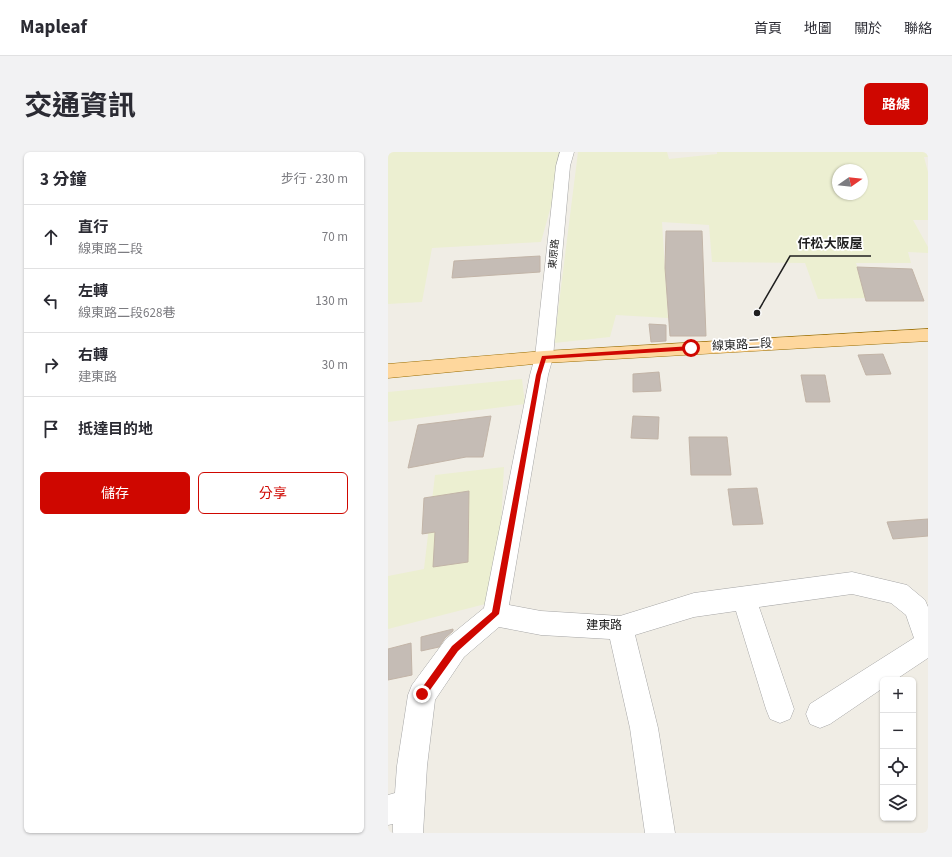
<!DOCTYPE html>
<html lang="zh-TW">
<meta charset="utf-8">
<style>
body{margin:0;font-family:"Source Sans 3","Noto Sans TC",sans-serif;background:#f2f2f3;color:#2b2b33}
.controls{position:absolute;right:12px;bottom:12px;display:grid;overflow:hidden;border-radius:6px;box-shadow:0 1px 3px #0004}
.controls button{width:36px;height:36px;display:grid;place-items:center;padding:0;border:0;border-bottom:1px solid #e1e1e2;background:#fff;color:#2b2b33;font:20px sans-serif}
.compass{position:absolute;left:444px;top:12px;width:36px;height:36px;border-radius:50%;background:#fff;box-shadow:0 1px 3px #0004;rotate:76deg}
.stop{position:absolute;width:12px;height:12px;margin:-9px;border:3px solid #cf0700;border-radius:50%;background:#fff}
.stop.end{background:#cf0700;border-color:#fff;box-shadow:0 1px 4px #0008}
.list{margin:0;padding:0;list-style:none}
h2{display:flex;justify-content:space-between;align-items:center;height:52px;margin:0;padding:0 16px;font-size:17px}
h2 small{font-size:13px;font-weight:400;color:#7c7c81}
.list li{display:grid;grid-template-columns:26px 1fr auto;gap:12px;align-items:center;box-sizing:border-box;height:64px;padding:0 16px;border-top:1px solid #e1e1e2}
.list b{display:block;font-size:15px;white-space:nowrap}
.list p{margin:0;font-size:13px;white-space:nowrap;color:#7c7c81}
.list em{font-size:13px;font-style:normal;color:#7c7c81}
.actions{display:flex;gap:8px;padding:12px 16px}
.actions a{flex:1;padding:9px 0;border:1px solid #cf0700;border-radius:6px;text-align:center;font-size:14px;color:#cf0700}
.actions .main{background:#cf0700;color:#fff}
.icon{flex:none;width:22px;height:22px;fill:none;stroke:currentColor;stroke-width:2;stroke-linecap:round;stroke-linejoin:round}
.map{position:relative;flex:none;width:540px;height:681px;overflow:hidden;border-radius:6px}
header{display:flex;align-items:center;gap:24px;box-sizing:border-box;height:56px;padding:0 20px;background:#fff;border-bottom:1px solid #e1e1e2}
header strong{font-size:19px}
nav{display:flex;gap:22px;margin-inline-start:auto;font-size:14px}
.intro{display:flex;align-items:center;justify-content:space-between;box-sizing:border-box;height:96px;padding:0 24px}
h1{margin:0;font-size:28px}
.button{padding:10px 18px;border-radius:6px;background:#cf0700;color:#fff;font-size:14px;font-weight:700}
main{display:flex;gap:24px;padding:0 24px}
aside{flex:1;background:#fff;border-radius:6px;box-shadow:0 1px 3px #0004}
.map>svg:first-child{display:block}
</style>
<header>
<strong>Mapleaf</strong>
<nav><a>首頁</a><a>地圖</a><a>關於</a><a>聯絡</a></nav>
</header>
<div class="intro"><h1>交通資訊</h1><a class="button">路線</a></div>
<main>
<aside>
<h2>3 分鐘<small>步行 · 230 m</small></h2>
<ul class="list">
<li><svg class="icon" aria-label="ahead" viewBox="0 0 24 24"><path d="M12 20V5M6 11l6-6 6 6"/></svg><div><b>直行</b><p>線東路二段</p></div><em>70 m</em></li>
<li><svg class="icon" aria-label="left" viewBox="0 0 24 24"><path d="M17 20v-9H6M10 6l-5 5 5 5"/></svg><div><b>左轉</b><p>線東路二段628巷</p></div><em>130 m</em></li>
<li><svg class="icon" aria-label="right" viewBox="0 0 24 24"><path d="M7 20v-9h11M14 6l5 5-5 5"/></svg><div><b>右轉</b><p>建東路</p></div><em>30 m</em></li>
<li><svg class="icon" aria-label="arrive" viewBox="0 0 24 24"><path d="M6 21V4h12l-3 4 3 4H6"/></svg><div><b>抵達目的地</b></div></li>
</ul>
<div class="actions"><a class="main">儲存</a><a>分享</a></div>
</aside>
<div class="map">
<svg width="540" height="681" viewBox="0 0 540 681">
<rect width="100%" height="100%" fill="#f0ede5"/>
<!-- farmland -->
<g fill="#ecefd1" fill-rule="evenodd">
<polygon points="0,0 178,0 153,90 44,96 34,150 0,152"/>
<path d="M 190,0 L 279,0 L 281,7 L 329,2 L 329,0 L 540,0 L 540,5 L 536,5 L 540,20 L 540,68 L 525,68 L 540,95 L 540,101 L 520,100 L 523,111 L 468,111 L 479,146 L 430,147 L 417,111 L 324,110 L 321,73 L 274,70 L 280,166 L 228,163 L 222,185 L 166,191 ZM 450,18 L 474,18 L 474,42 L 450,42 Z"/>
<polygon points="134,227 137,252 0,270 0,240"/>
<polygon points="116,315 109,449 0,477 0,424 36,417 47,323"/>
</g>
<!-- building -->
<g fill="#c5bcb5" stroke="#c2b4a7">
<polygon points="278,79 314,79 318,184 282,184 277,116"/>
<polygon points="152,104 152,120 64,126 66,109"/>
<polygon points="469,115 524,117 536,149 478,149"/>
<polygon points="261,172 278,173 278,189 263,190"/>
<polygon points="495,202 503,222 478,223 470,203"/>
<polygon points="271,220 273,239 245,240 245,222"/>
<polygon points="413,223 437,223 442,250 418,250"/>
<polygon points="103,264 95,305 78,305 20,316 30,273"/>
<polygon points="245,264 271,265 270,287 243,286"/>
<polygon points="301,285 339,285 343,323 303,323"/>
<polygon points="369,336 375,372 345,373 340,337"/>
<polygon points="81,339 80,410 45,415 47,380 34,382 36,346"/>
<polygon points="540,367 540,384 505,387 499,370"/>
<polygon points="65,477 65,479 57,486 51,495 33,499 33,485"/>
<polygon points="23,491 24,523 0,528 0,497"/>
</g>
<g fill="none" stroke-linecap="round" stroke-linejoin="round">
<!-- minor casing -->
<g stroke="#a6a6a6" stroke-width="1">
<polygon id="minor" points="172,0 186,0 182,14 165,205 160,223 121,453 153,459 232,464 306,441 464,420 519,433 537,448 540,455 540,506 507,528 495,528 495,536 442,572 432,576 422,572 418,562 422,552 526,486 518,463 503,451 464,442 371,455 406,557 402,567 392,571 382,567 378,557 348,459 306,465 247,483 270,576 287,681 257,681 242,576 222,487 153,483 111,475 76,505 47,548 39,614 35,681 5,681 5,672 0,673 0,643 7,641 9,614 20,543 24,533 58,487 96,456 142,223 147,205 168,14"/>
</g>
<!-- major casing -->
<g stroke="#9b6d00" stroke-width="1">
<polygon id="major" points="540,177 540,189 156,211 0,226 0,212 156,199"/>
</g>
<!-- minor -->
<use href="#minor" fill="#fff" fill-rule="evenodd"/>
<!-- major -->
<use href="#major" fill="#fed79d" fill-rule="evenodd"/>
</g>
<!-- route -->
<polygon fill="#cf0700" points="303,194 305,195 305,198 158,207 153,223 111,462 70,499 37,545 31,545 31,540 64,494 104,460 148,223 154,204"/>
<g text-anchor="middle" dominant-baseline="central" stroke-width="3.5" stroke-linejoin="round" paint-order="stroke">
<!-- far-street labels -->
<g font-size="10" fill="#1f1f1f" stroke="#fff">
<text transform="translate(166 102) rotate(-84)">東原路</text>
</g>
<!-- street labels -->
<g font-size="12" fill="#1f1f1f" stroke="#fff">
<text transform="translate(354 193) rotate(-3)">線東路二段</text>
<text x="216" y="473">建東路</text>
</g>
</g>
<!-- callouts -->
<path fill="none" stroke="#1f1f1f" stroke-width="1.5" d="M369 161L402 104H483"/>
<circle fill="#1f1f1f" stroke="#fff" stroke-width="1.5" cx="369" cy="161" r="4"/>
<g font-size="13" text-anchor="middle" font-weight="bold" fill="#1f1f1f" stroke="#fff" stroke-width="3.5" stroke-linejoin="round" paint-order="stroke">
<text x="442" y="96">仟松大阪屋</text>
</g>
</svg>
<div class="controls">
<button>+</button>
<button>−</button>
<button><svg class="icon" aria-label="locate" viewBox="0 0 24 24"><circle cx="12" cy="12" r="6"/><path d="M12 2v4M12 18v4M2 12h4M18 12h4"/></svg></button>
<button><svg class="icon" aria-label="layers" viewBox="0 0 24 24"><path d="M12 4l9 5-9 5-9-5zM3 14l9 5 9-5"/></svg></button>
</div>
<svg class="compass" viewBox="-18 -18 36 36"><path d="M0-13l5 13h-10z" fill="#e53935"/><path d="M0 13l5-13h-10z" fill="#7c7c81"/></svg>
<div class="stop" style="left:303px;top:196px"></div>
<div class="stop end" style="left:34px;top:542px"></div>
</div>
</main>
